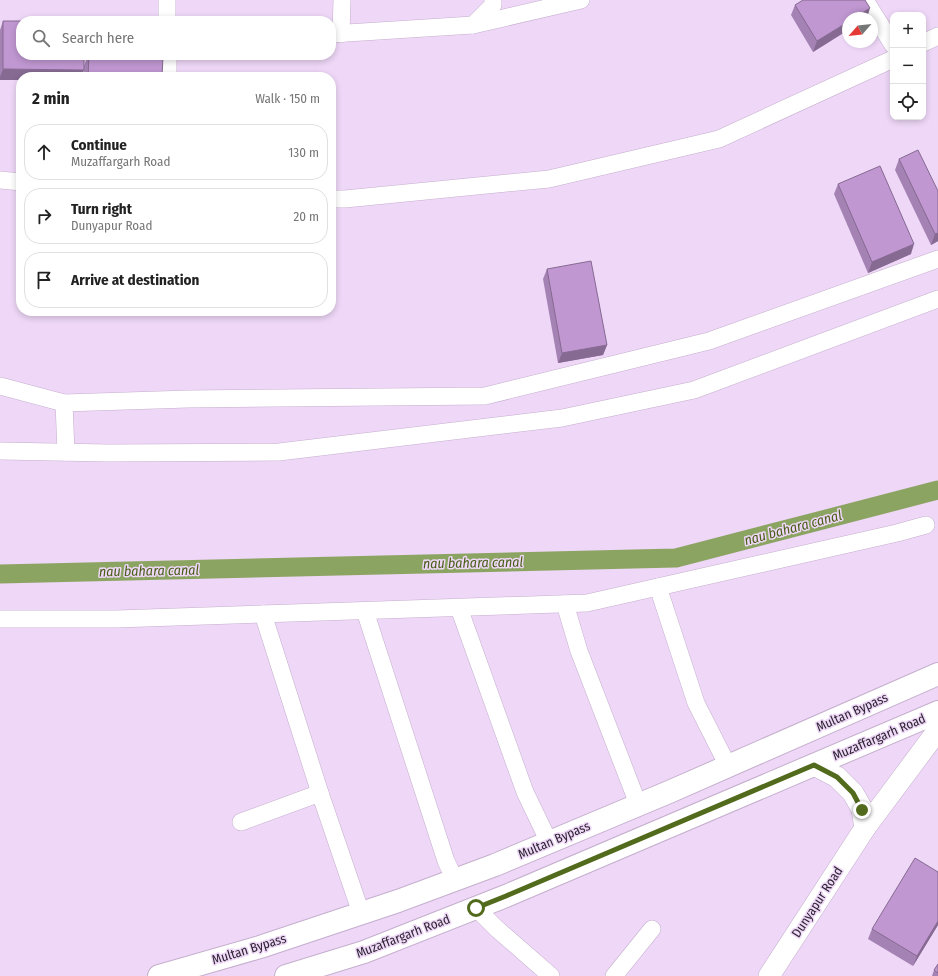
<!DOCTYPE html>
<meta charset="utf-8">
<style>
body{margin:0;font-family:"Fira Sans Condensed",sans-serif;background:#f6f6f6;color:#222}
.controls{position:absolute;right:12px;top:12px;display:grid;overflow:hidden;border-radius:8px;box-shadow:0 2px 6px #0003}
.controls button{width:36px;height:36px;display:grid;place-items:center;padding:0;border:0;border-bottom:1px solid #e0e0e0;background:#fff;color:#222;font:20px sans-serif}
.compass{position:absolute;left:842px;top:12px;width:36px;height:36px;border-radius:50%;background:#fff;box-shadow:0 2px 6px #0003;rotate:242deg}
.stop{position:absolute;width:12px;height:12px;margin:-9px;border:3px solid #526a1b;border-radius:50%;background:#fff}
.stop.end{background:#526a1b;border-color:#fff;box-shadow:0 1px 4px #0008}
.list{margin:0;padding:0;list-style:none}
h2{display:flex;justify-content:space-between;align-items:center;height:52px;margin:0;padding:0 16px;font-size:17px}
h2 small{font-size:13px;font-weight:400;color:#767676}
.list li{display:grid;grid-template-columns:26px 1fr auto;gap:12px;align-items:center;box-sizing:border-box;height:56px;margin:0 8px 8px;padding:0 8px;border:1px solid #e0e0e0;border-radius:16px}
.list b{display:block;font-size:15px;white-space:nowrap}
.list p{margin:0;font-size:13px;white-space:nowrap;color:#767676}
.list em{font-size:13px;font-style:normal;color:#767676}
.icon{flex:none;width:22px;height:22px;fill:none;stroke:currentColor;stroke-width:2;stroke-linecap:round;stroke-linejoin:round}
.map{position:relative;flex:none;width:938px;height:976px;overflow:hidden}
.search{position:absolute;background:#fff;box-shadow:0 2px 6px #0003;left:16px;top:16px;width:320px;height:44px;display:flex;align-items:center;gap:10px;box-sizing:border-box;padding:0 14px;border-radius:16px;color:#767676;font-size:15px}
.panel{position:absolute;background:#fff;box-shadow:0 2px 6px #0003;left:16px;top:72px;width:320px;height:244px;border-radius:16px}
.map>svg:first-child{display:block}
</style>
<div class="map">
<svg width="938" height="976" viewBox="0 0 938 976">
<rect width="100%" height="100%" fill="#eed7f7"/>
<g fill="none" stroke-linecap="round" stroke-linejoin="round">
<!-- canal -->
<polyline stroke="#8ca462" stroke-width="19" points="0,574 676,558 938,490"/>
<!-- minor casing -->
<g stroke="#c5afcd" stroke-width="18">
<g id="minor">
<polyline points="167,0 167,21"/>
<polyline points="865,0 893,45"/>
<polyline points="473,25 581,0"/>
<polyline points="331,34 473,25 493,5 493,0"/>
<polyline points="341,34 342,0"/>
<polyline points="923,43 938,36"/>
<polyline points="168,55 168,77"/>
<polyline points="0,180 21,182"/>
<polyline points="331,199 345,199 549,179 719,139 893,59"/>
<polyline points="0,386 64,403 188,399 485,396 709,341 938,259"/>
<polyline points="64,403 66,452"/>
<polyline points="0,451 108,453 279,452 562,418 694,390 938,299"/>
<polyline points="658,587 696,703 728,766"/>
<polyline points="565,604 579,651 638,804"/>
<polyline points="459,608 525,792 549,842"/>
<polyline points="365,611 446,861 455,880"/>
<polyline points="263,614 320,793 361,913"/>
<polyline points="0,619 117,619 587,603 897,533 926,525"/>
<polyline points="241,822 320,793"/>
<polyline points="476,908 496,928 551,976"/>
<polyline points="614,976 652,929"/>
</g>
</g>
<!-- tertiary casing -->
<g stroke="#c5afcd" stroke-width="22">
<g id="tertiary">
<polyline points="814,765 837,777 853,793 862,809 865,828"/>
<polyline points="769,976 865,828 938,730"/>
</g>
</g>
<!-- primary casing -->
<g stroke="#c5afcd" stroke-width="24">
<g id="primary">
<polyline points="159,976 260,947 398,901 495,865 669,792 938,674"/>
<polyline points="286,976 364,952 506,896 938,712"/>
</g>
</g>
<!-- minor -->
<use href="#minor" stroke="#fff" stroke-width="17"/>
<!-- tertiary -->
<use href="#tertiary" stroke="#fff" stroke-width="21"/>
<!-- primary -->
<use href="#primary" stroke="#fff" stroke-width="22"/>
</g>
<!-- wall -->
<g fill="#a582b4">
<polygon points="795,5 848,18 848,30 813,52 791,15"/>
<polygon points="3,21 84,70 81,77 21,77 21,80 0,80 0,30"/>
<polygon points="88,55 148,55 162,77 84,77 84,66"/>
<polygon points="899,159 938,191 938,241 931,245 895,170"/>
<polygon points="838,184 911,254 868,273 834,194"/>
<polygon points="547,269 607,345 603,355 558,363 543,279"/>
<polygon points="938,925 913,966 868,939 872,929"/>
<polygon points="938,964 938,976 932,976 934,970"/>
</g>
<!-- shaded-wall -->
<g fill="#866a92">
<polygon points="870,8 867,18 854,18"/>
<polygon points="848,22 848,30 813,52 817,41"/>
<polygon points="3,69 84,70 81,77 21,77 21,80 0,80 0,77"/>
<polygon points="938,233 938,241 931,245 935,234"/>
<polygon points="914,244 911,254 868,273 872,262"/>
<polygon points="607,345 603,355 558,363 562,353"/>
<polygon points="938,921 938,925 913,966 917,956"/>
</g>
<!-- building -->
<g fill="#c097d1" stroke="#866a92">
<polygon points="803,0 865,0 870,8 854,18 848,18 848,22 817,41 795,5"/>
<polygon points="3,21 21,21 21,55 84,55 84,70 3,69"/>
<polygon points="89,55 163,56 162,77 88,77"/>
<polygon points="918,150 938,191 938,233 935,234 899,159"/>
<polygon points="880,166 914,244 872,262 838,184"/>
<polygon points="591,261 607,345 562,353 547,269"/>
<polygon points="915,858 938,872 938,921 917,956 872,929"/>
<polygon points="938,964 938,973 934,970"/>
</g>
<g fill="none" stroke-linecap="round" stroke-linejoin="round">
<!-- route -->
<polyline stroke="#526a1b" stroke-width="5" points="476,908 506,896 814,765 837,777 853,793 862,810"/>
</g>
<g text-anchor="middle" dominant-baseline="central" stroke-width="3" stroke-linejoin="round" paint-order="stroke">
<!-- street labels -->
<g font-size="13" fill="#2c2430" stroke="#eed7f7">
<text transform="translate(852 712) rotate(-24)">Multan Bypass</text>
<text transform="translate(879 737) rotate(-23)">Muzaffargarh Road</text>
<text transform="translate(554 840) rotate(-23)">Multan Bypass</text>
<text transform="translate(817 902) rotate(-57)">Dunyapur Road</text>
<text transform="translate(403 936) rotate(-21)">Muzaffargarh Road</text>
<text transform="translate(249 949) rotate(-17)">Multan Bypass</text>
</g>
<!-- water labels -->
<g font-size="14" font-style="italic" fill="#495f18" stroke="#eed7f7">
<text transform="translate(793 528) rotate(-15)">nau bahara canal</text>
<text transform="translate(473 563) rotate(-1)">nau bahara canal</text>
<text transform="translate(149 571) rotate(-1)">nau bahara canal</text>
</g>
</g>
</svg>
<div class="controls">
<button>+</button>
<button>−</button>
<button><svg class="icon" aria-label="locate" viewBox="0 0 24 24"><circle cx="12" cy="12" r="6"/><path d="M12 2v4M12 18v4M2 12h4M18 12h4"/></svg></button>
</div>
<svg class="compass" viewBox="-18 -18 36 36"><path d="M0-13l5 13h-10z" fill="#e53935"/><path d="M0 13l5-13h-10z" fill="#767676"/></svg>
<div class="stop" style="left:476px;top:908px"></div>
<div class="stop end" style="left:862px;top:810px"></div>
<div class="search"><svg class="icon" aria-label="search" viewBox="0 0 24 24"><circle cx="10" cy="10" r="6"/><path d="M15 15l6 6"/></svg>Search here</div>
<section class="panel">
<h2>2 min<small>Walk · 150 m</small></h2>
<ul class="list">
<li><svg class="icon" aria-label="ahead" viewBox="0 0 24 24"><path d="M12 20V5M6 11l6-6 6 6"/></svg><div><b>Continue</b><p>Muzaffargarh Road</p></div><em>130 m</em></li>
<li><svg class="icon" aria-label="right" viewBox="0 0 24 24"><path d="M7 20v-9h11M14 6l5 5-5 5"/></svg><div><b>Turn right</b><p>Dunyapur Road</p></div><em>20 m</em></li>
<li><svg class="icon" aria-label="arrive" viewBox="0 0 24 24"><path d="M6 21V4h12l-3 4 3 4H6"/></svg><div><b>Arrive at destination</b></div></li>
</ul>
</section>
</div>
